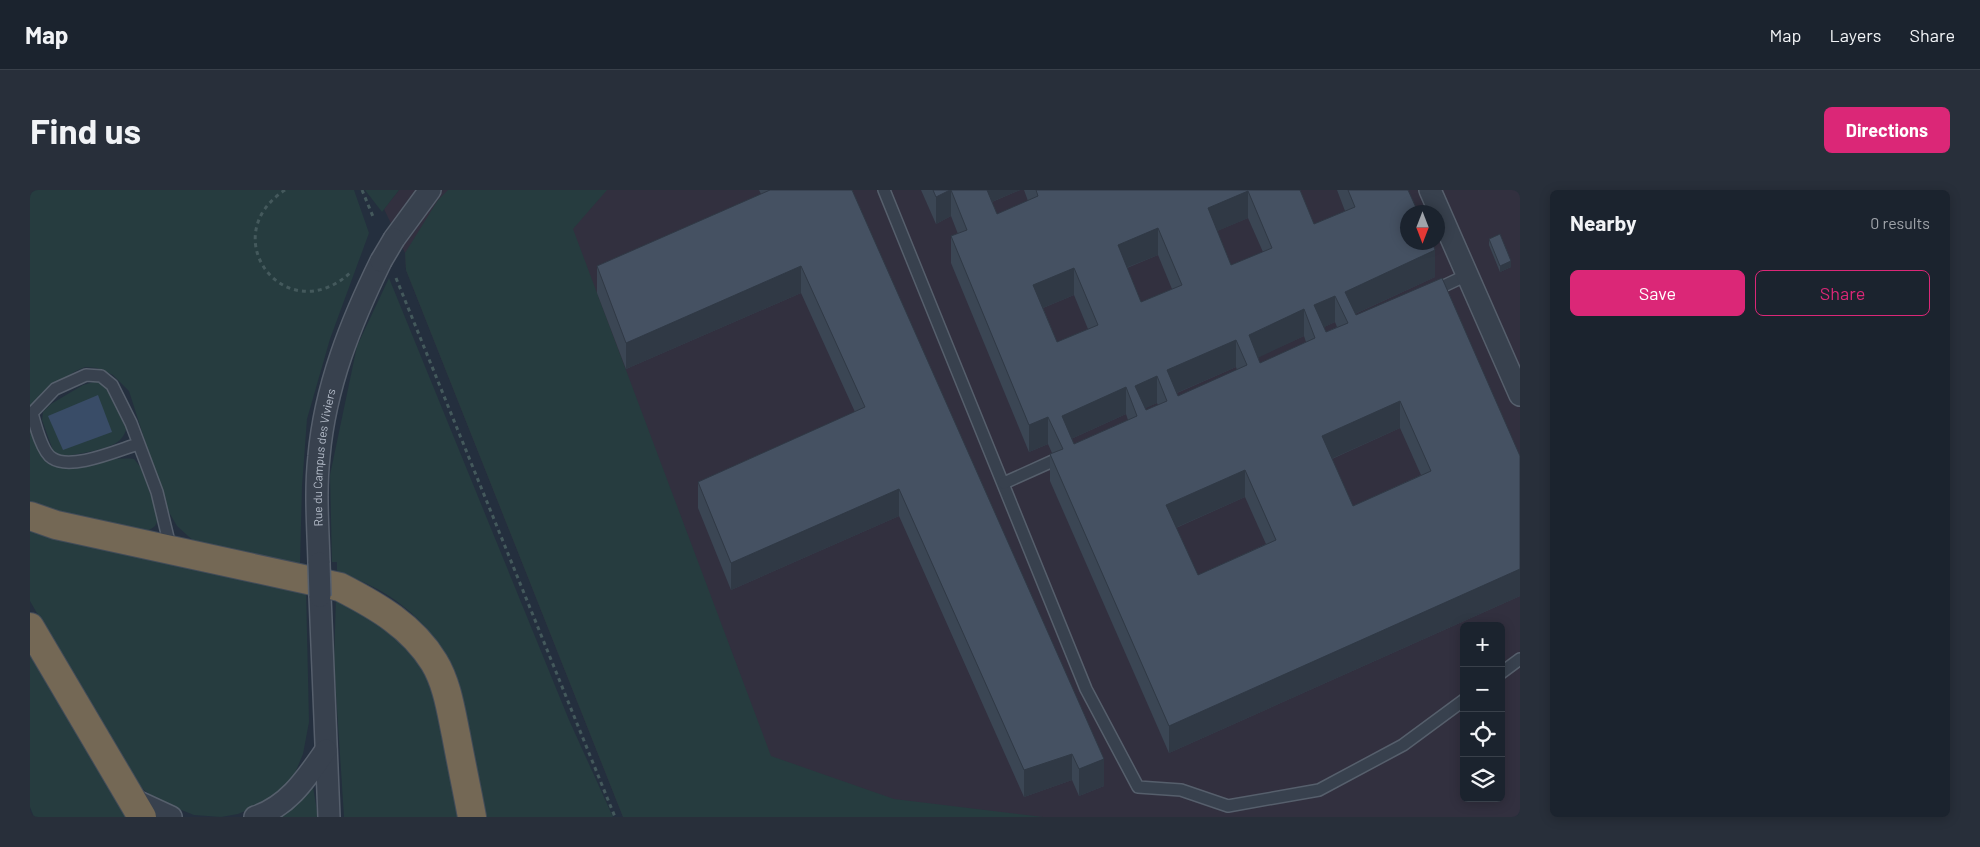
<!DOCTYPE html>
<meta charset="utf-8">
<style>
body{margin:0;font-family:Barlow,sans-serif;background:#282f3a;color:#f1f3f6}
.controls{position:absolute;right:15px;bottom:15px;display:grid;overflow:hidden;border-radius:8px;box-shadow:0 2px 12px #0003}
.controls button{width:45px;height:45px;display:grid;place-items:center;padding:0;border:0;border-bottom:1px solid #39404a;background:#1b232e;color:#f1f3f6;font:25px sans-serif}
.compass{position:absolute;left:1370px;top:15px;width:45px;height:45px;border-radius:50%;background:#1b232e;box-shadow:0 2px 12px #0003;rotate:180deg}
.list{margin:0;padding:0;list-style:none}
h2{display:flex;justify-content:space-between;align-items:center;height:65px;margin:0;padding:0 20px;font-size:21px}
h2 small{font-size:16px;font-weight:400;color:#a0a4aa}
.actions{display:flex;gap:10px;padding:15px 20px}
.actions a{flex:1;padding:11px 0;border:1px solid #db2777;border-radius:8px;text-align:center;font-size:18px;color:#db2777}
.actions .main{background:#db2777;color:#fff}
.icon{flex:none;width:28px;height:28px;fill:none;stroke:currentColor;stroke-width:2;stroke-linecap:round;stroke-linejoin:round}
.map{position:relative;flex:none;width:1490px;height:627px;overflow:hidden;border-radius:8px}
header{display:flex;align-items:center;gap:30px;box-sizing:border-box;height:70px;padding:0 25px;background:#1b232e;border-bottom:1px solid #39404a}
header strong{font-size:24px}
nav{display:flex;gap:28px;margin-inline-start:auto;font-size:18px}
.intro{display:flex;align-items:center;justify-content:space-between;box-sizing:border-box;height:120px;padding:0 30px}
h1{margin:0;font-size:35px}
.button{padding:12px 22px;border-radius:8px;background:#db2777;color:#fff;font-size:18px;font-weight:700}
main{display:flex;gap:30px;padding:0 30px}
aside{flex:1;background:#1b232e;border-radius:8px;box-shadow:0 2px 12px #0003}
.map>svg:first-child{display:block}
</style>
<header>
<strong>Map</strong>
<nav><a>Map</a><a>Layers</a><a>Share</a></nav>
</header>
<div class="intro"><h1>Find us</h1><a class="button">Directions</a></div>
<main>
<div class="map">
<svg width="1490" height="627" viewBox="0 0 1490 627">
<rect width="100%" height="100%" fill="#242f3e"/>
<!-- medical -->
<path fill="#32303f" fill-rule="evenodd" d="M 369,0 L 1490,0 L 1490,627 L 593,627 L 376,80 L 375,63 L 354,19 ZM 1378,22 L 1408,22 L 1408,52 L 1378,52 ZM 1434,436 L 1471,436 L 1471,608 L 1434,608 Z"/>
<!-- green -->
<g fill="#263c3f">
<polygon points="0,0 324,0 339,43 300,149 277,229 272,296 270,375 168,355 147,336 136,317 99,201 83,185 67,178 55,177 46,181 26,193 0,220"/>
<polygon points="335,0 369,0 352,22"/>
<polygon points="418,0 577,0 543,39 741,566 864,609 1013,627 593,627 376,80 375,63 408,10"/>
<path d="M 359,88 L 539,530 L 583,627 L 450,627 C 442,592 435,557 428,522 C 424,507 423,489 417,474 C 403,431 350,392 307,384 L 307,372 L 302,372 L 300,285 L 327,156 Z"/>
<path d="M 67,191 L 76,195 L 97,236 C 96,241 94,246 90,250 C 80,260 46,264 31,267 L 25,266 L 12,230 L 13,222 L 21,214 L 53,195 Z"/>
<path d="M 0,230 L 1,240 L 17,273 C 46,281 75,266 104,269 L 111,278 L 129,328 L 125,336 L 111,346 L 0,313 Z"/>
<polygon points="0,337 35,352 276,398 279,532 273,564 263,588 246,604 227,616 208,624 191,627 164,625 129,611 114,600 99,583 0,411"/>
<polygon points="306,407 349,423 405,493 433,627 314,627 304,472"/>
<polygon points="0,466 97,627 4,627 0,617"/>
<polygon points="278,596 283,597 288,627 246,627"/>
</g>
<!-- water -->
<polygon fill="#394c67" points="68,205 82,242 33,260 18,226"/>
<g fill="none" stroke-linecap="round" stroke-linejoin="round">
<!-- lane casing -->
<g stroke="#565f6c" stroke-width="14">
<g id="lane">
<polyline points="854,0 1056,499 1108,597 1151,600 1198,616 1289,600 1373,555 1434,510"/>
<polyline points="1403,101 1437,85"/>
<path d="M 108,254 C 88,260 41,281 22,268 C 12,262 5,234 2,223 L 25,199 L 56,185 L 71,186 L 82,195 L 101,233 L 127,302 L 141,360"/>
<polyline points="974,293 1025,270"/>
<polyline points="1471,483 1490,469"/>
</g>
</g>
<!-- street casing -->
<g stroke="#565f6c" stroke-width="24">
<g id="street">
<polyline points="1400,0 1490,205"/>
<polyline points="364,49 400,0"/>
<path id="s1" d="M 289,373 C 288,337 285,302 289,266 C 295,197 321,132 351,71"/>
<polyline points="290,406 299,627"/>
<polyline points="102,609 141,627"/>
<path d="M 225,627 C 259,616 277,587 296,560"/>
</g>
</g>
<!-- highway casing -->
<g stroke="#434c59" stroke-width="30">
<g id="highway">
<path d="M 0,326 L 26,335 L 310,397 C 347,416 382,436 404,472 C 417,493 421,521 426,545 C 431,572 437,600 442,627"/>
<polyline points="0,437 112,627"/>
</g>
</g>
<!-- path -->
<g stroke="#44595c" stroke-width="3" stroke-dasharray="4 4" stroke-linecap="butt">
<path d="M 255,0 C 183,47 256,141 320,83"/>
<polyline points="332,0 344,29"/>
<polyline points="366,88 585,627"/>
</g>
<!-- lane -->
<use href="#lane" stroke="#38414e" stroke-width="11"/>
<!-- street -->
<use href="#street" stroke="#38414e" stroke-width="21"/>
<!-- highway -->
<use href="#highway" stroke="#746855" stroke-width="28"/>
<!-- street-bridge casing -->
<g stroke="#565f6c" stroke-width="24" stroke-linecap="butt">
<g id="street-bridge">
<polyline points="351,71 364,49"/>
<polyline points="289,373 290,406"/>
</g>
</g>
<!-- street-bridge -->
<use href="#street-bridge" stroke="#38414e" stroke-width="21"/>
</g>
<!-- wall -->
<g fill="#3b4654" fill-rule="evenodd">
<polygon points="729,0 822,0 1074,596 1049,606 1042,590 994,607 869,326 701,400 668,318 668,292 825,222 771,103 596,179 567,103 567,76 731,4"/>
<path d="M 891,0 L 990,0 L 962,12 L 967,24 L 998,11 L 994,0 L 1270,0 L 1284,34 L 1315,21 L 1307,0 L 1378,0 L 1405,87 L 1325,124 L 1490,266 L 1490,406 L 1139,563 L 1020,291 L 1020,264 L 1022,263 L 1018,254 L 999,262 L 921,73 L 921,46 L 928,44 L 921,26 L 906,34 ZM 1218,28 L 1233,62 L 1201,75 L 1187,41 ZM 1128,65 L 1142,99 L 1111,112 L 1097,78 ZM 1044,105 L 1058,139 L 1027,152 L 1013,118 ZM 1305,132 L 1307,137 L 1296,142 L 1294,137 ZM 1274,146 L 1276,152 L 1230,173 L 1228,167 ZM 1206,177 L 1207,180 L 1148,206 L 1147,203 ZM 1127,213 L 1128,215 L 1116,220 L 1115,218 ZM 1096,224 L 1098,230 L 1044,254 L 1041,249 ZM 1370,238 L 1391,285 L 1323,316 L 1302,269 ZM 1215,307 L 1236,354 L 1168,385 L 1146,338 Z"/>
<polygon points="1459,49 1481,77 1470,82 1459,55"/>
</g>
<!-- shaded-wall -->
<g fill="#303945">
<polygon points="920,0 921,0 921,26 906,34 906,7"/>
<polygon points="952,0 990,0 952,16"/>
<polygon points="1218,1 1218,28 1178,45 1178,18"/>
<polygon points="1128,38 1128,65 1088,81 1088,55"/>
<polygon points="1405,60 1405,87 1316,128 1315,102"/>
<polygon points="1481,71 1481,77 1470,82 1470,76"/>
<polygon points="771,76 771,103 596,179 596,153"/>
<polygon points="1044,78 1044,105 1003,122 1003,95"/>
<polygon points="1305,106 1305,132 1284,142 1284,115"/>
<polygon points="1274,119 1274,146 1219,172 1219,145"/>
<polygon points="1206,150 1206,177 1137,207 1137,180"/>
<polygon points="1127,186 1127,213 1105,223 1105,196"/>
<polygon points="1096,197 1096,224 1032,253 1032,226"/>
<polygon points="1370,211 1370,238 1292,273 1292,246"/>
<polygon points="1018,227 1018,254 999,262 999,235"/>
<polygon points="1215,280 1215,307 1136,342 1136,315"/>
<polygon points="869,299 869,326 701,400 701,373"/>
<polygon points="1490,379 1490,406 1139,563 1139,536"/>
<polygon points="1042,564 1042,590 994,607 994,580"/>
<polygon points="1074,569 1074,596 1049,606 1049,579"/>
</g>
<!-- building -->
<g fill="#455162" stroke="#303945" fill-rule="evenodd">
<polygon points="740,0 822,0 1074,569 1049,579 1042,564 994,580 869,299 701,373 668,292 835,217 771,76 596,153 567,76"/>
<polygon points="903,0 920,0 906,7"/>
<path d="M 921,0 L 957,0 L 967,24 L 1008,6 L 1006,0 L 1270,0 L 1284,34 L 1325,17 L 1318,0 L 1378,0 L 1388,22 L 1378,22 L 1378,52 L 1402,52 L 1405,60 L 1315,102 L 1326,125 L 1412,88 L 1490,266 L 1490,379 L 1139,536 L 1020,264 L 1033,259 L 1018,227 L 999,235 L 921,46 L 937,40 ZM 1218,1 L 1242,58 L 1201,75 L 1178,18 ZM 1128,38 L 1152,95 L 1111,112 L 1088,55 ZM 1044,78 L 1068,135 L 1027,152 L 1003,95 ZM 1305,106 L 1318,133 L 1296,142 L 1284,115 ZM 1274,119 L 1285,148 L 1230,173 L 1219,145 ZM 1206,150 L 1217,175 L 1148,206 L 1137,180 ZM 1127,186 L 1137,211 L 1116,220 L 1105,196 ZM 1096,197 L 1107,226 L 1044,254 L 1032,226 ZM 1370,211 L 1401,281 L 1323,316 L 1292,246 ZM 1215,280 L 1246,350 L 1168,385 L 1136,315 Z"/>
<polygon points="1470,44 1481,71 1470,76 1459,49"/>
</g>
<g text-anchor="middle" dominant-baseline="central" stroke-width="4.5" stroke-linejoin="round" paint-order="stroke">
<!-- street labels -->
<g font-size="12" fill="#b4bcc9" stroke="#1d2633">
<text stroke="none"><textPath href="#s1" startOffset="106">Rue du Campus des Viviers</textPath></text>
</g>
</g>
</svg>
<div class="controls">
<button>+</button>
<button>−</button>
<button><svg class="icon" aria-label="locate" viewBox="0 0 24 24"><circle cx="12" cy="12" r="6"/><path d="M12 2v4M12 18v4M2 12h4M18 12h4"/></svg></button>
<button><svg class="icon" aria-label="layers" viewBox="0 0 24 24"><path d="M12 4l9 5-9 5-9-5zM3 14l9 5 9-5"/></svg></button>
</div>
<svg class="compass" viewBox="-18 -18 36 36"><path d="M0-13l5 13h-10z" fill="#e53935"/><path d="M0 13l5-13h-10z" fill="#a0a4aa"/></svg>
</div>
<aside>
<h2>Nearby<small>0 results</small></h2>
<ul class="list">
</ul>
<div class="actions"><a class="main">Save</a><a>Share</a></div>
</aside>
</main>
